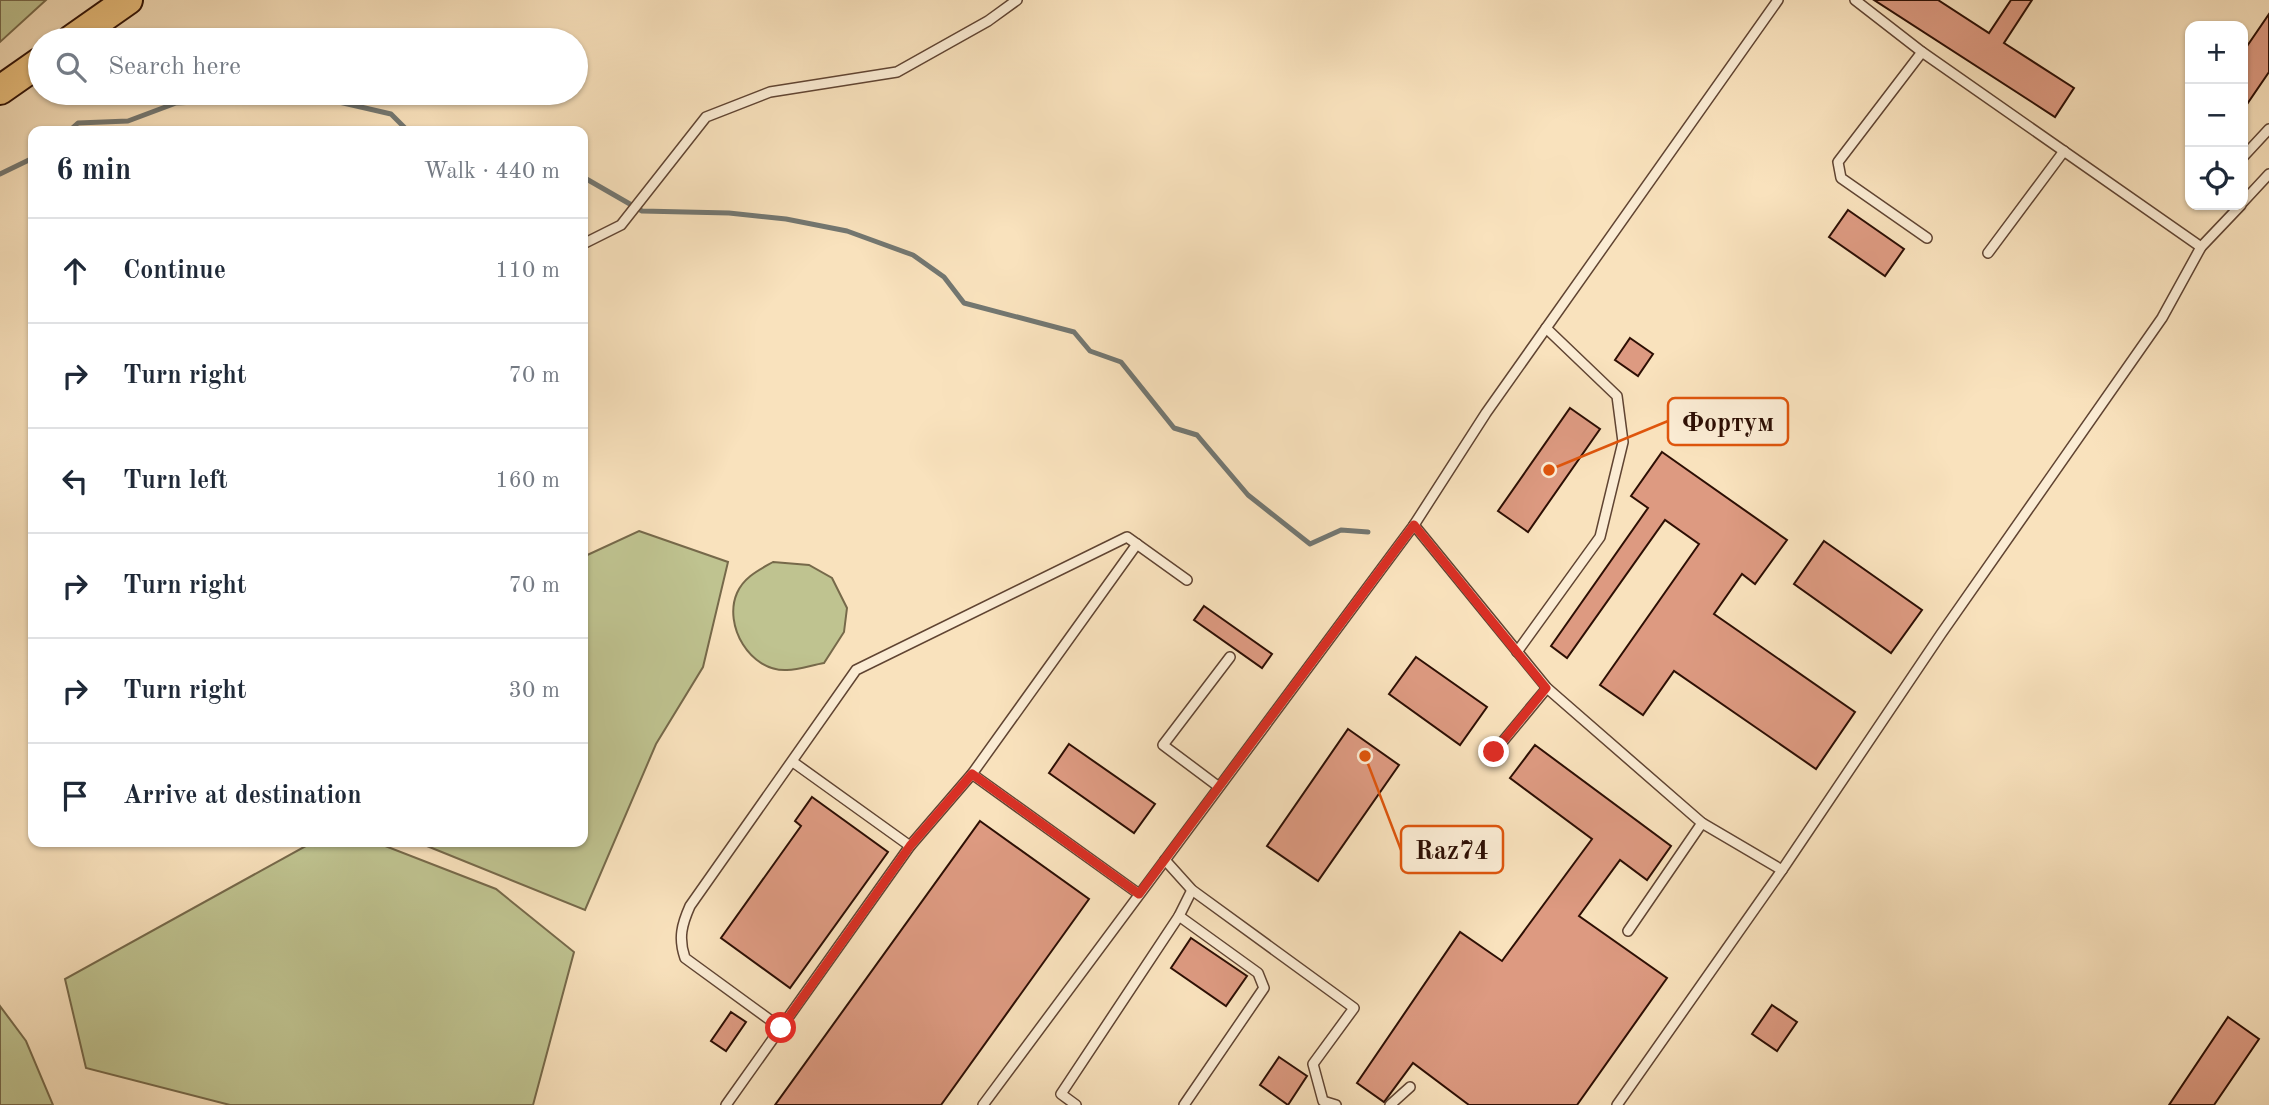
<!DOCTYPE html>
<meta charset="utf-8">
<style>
body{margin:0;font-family:"Old Standard TT",serif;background:#f6f6f7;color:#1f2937}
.controls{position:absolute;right:21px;top:21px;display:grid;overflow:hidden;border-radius:14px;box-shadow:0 2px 5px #0004}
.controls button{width:63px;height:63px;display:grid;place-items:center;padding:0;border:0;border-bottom:2px solid #e0e1e3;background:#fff;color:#1f2937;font:35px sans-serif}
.stop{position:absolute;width:21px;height:21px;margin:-16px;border:5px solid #d93025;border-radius:50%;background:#fff}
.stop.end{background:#d93025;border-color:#fff;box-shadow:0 2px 7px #0008}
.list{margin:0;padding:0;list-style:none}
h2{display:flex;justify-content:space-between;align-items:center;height:91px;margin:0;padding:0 28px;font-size:30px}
h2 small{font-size:23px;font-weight:400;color:#747a83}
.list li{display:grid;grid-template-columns:46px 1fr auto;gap:21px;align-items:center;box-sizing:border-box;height:105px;padding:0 28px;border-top:2px solid #e0e1e3}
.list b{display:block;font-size:26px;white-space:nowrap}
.list em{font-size:23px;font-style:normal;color:#747a83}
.icon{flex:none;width:38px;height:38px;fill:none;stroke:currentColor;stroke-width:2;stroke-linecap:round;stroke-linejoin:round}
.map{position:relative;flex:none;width:2269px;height:1105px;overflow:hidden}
.search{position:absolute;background:#fff;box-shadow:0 2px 5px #0004;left:28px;top:28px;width:560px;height:77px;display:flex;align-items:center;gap:18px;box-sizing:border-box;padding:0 24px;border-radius:38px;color:#747a83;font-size:26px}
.panel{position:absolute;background:#fff;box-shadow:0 2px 5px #0004;left:28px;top:126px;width:560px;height:721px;border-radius:14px}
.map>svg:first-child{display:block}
</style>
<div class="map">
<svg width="2269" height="1105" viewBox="0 0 2269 1105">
<rect width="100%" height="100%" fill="#f9e2bd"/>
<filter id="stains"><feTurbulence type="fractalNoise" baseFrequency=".00286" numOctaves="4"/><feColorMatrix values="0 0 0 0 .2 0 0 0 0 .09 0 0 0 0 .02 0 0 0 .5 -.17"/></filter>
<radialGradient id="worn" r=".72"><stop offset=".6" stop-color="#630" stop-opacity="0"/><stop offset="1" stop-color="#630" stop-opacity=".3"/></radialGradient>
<!-- green -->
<g fill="#bfc390" stroke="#76694a" stroke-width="2">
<polygon points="0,0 46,0 0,42"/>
<polygon points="639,531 728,562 703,667 656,744 585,910 417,842 583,842 583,557"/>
<path d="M 773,562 L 809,565 L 832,578 L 847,608 L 844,632 L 824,663 C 812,665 799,670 787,670 C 750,672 723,625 737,593 C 744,577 759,570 773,562 Z"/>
<polygon points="313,842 375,842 496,889 574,952 533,1105 230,1105 86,1068 65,979"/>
<polygon points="0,1006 26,1041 53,1105 0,1105"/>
</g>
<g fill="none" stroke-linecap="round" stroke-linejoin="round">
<!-- stream -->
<g stroke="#737771" stroke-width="5">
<polyline points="69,131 78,123 128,121 176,103 313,96 391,114 408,131"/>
<polyline points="0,174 33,158"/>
<polyline points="583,177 642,211 729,213 786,219 847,231 913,255 944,277 964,303 1074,332 1090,351 1121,362 1174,428 1197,435 1248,495 1310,544 1341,530 1368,532"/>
</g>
</g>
<!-- building -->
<g fill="#dd9a81" stroke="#2d0f04" stroke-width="2">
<polygon points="1874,0 1938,0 1989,33 2011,0 2032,0 2004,43 2074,88 2055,117"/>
<polygon points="2269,14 2269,72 2243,110 2243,52"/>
<polygon points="1848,210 1904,249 1885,276 1829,237"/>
<polygon points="1630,338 1653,354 1638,376 1615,360"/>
<polygon points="1570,408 1600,429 1528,532 1498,511"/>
<polygon points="1662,452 1787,540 1755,584 1742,574 1714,614 1855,712 1816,769 1674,671 1643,715 1600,685 1699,544 1665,520 1567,658 1551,646 1648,508 1631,496"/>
<polygon points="1824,541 1922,610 1891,653 1794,584"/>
<polygon points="1204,606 1272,654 1262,668 1194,620"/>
<polygon points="1416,657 1487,707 1460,745 1389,694"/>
<polygon points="1348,729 1399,765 1318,881 1267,846"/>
<polygon points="1069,744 1155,804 1134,833 1049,773"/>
<polygon points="1535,745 1671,846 1647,880 1620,860 1579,916 1667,978 1577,1105 1469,1105 1413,1063 1384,1102 1357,1083 1460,932 1502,961 1592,839 1510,778"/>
<polygon points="812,797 888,852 790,988 721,938 801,826 795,821"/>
<polygon points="980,821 1089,899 941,1105 775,1105"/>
<polygon points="1191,938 1247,976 1226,1006 1171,968"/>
<polygon points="1772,1005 1797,1022 1777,1051 1752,1034"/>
<polygon points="731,1012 746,1022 726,1051 711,1041"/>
<polygon points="2228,1017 2259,1039 2214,1105 2169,1105"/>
<polygon points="1279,1057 1307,1076 1288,1105 1260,1085"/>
</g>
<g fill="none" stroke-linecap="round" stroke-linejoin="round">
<!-- lane casing -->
<g stroke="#604432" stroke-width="12">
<g id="lane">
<polyline points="1855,0 1922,52 2201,247"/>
<polyline points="1922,52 1838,162 1841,178 1927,238"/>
<polyline points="2243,157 2269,129"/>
<polyline points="2243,202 2269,174"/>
<polyline points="583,244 621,225 706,117 770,92 897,72 988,21 1017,0"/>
<polyline points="1988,253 2064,151"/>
<polyline points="1414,525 1547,688 1702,823 1782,870"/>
<polyline points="1517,652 1600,537 1623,442 1617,396 1546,328"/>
<polyline points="1494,752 1547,688"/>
<polyline points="793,762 910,846"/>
<polyline points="972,774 1139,894"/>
<polyline points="1219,787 1163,745 1230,657"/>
<polyline points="1165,860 1192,890 1354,1008 1313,1064 1323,1101 1336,1105"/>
<polyline points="1179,916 1258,973 1264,988 1184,1105"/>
<polyline points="1628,931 1702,823"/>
<path d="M 781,1028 L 685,958 C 678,938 682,924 690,906 L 856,670 L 1127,537 L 1187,580"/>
<polyline points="726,1105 910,846 972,774 1137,544"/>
<polyline points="983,1105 1414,525 1486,413 1778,0"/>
<polyline points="1076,1105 1061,1094 1179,916 1192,890"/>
<polyline points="1390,1105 1410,1087"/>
<polyline points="1617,1105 1782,870 1941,634 2162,318 2201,247 2241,205"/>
</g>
</g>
<!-- primary casing -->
<g stroke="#2d0f04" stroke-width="32">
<g id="primary">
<polyline points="71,40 128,0"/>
<polyline points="0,90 40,62"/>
</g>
</g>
<!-- lane -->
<use href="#lane" stroke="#fbecd4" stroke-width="9"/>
<!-- primary -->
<use href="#primary" stroke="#ecc17e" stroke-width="28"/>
</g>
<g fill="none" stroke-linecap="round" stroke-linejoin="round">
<!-- route -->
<polyline stroke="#d93025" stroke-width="9" points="781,1028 910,846 972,774 1139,894 1414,525 1546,688 1494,752"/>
</g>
<!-- callouts -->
<path fill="none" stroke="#df550c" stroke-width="2.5" d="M1549 470L1668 421M1365 756L1401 850"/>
<g fill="#df550c" stroke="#fbecd4" stroke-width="2.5">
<circle cx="1549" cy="470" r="7"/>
<circle cx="1365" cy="756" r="7"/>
</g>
<g fill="#fbecd4" stroke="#df550c" stroke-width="2.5">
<rect x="1668" y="398" width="120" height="47" rx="7"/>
<rect x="1401" y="826" width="102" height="47" rx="7"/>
</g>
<g font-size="26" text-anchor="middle" font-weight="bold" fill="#2d0f04">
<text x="1728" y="431">Фортум</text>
<text x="1452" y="859">Raz74</text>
</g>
<rect width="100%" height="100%" filter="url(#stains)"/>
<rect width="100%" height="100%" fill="url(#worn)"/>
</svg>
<div class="controls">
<button>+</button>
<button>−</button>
<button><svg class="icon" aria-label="locate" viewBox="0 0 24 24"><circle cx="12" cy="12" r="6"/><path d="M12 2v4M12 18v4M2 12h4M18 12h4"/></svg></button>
</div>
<div class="stop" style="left:781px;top:1028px"></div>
<div class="stop end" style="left:1494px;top:752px"></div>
<div class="search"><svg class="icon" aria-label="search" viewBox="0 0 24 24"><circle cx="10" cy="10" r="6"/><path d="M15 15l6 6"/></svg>Search here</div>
<section class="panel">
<h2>6 min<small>Walk · 440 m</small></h2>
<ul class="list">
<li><svg class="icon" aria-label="ahead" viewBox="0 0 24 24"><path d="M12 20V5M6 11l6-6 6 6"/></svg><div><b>Continue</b></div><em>110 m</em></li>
<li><svg class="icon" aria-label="right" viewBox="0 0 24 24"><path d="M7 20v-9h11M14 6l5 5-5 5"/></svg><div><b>Turn right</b></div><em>70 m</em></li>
<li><svg class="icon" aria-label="left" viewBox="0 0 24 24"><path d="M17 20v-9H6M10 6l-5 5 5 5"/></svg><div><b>Turn left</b></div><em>160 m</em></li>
<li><svg class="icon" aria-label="right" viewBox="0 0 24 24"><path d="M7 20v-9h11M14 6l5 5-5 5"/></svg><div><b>Turn right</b></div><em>70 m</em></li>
<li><svg class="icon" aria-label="right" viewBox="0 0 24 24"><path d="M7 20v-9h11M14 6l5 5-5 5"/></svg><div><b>Turn right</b></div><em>30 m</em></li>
<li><svg class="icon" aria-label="arrive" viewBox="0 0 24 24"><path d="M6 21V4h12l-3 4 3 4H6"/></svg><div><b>Arrive at destination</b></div></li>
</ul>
</section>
</div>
